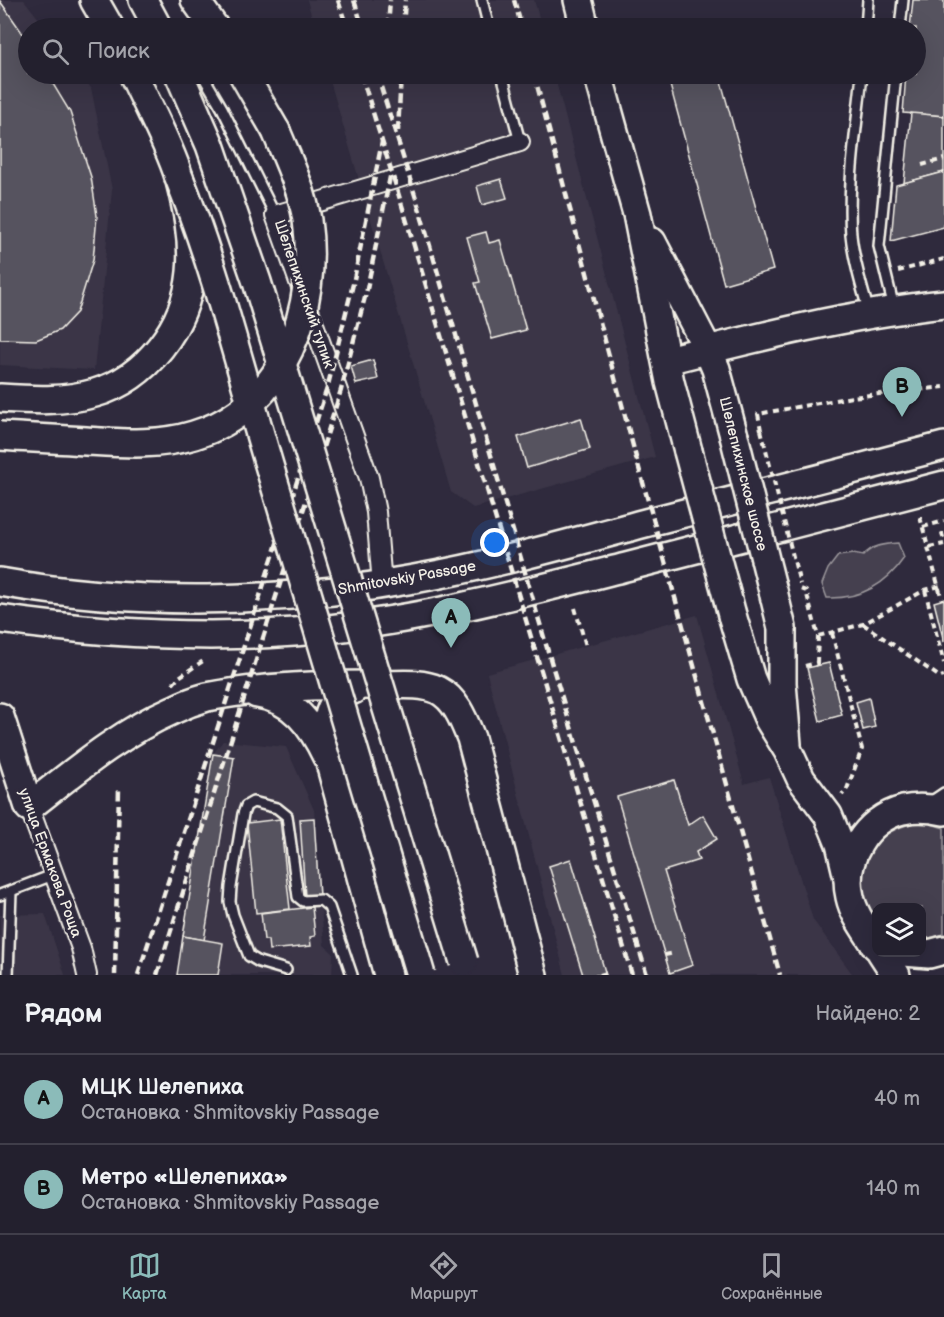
<!DOCTYPE html>
<html lang="ru">
<meta charset="utf-8">
<style>
body{margin:0;font-family:"Balsamiq Sans",sans-serif;background:#2f2d3a;color:#f1f3f6}
.controls{position:absolute;right:18px;bottom:18px;display:grid;overflow:hidden;border-radius:12px;box-shadow:0 6px 24px #0002}
.controls button{width:54px;height:54px;display:grid;place-items:center;padding:0;border:0;border-bottom:2px solid #403e4a;background:#23202e;color:#f1f3f6;font:30px sans-serif}
.you{position:absolute;left:495px;top:543px;width:21px;height:21px;margin:-15px;border:4px solid #fff;border-radius:50%;background:#1a73e8;box-shadow:0 0 0 9px #1a73e833}
.badge{display:grid;place-items:center;width:39px;height:39px;border-radius:50%;background:#8bbbb9;color:#111;font-size:20px;font-weight:700}
.pin{position:absolute;translate:-50% -50px;filter:drop-shadow(0 2px 3px #0008)}
.pin::after{content:'';position:absolute;top:32px;width:21px;height:18px;background:inherit;clip-path:polygon(0 0,100% 0,50% 100%)}
.list{margin:0;padding:0;list-style:none}
h2{display:flex;justify-content:space-between;align-items:center;height:78px;margin:0;padding:0 24px;font-size:26px}
h2 small{font-size:20px;font-weight:400;color:#a3a3aa}
.list li{display:grid;grid-template-columns:39px 1fr auto;gap:18px;align-items:center;box-sizing:border-box;height:90px;padding:0 24px;border-top:2px solid #403e4a}
.list b{display:block;font-size:22px;white-space:nowrap}
.list p{margin:0;font-size:20px;white-space:nowrap;color:#a3a3aa}
.list em{font-size:20px;font-style:normal;color:#a3a3aa}
.icon{flex:none;width:33px;height:33px;fill:none;stroke:currentColor;stroke-width:2;stroke-linecap:round;stroke-linejoin:round}
.map{position:relative;flex:none;width:944px;height:975px;overflow:hidden}
.search{position:absolute;background:#23202e;box-shadow:0 6px 24px #0002;left:18px;right:18px;top:18px;height:66px;display:flex;align-items:center;gap:15px;box-sizing:border-box;padding:0 21px;border-radius:33px;color:#a3a3aa;font-size:22px}
.sheet{height:258px;background:#23202e}
nav{display:flex;justify-content:space-around;align-items:center;box-sizing:border-box;height:84px;border-top:2px solid #403e4a;background:#23202e;font-size:16px;color:#a3a3aa}
nav a{display:grid;justify-items:center;gap:3px}
nav .on{color:#8bbbb9}
.map>svg:first-child{display:block}
</style>
<div class="map">
<svg width="944" height="975" viewBox="0 0 944 975">
<rect width="100%" height="100%" fill="#2f2a3d"/>
<filter id="ink" filterUnits="userSpaceOnUse"><feTurbulence type="fractalNoise" baseFrequency=".0167" numOctaves="2"/><feDisplacementMap in="SourceGraphic" scale="12" xChannelSelector="R" yChannelSelector="G"/><feConvolveMatrix kernelMatrix="1 2 1 2 8 2 1 2 1" color-interpolation-filters="sRGB"/></filter>
<g filter="url(#ink)">
<!-- built -->
<g fill="#3b3647">
<polygon points="0,0 24,0 46,28 28,28 28,74 80,74 91,88 112,190 94,370 0,365"/>
<polygon points="307,0 534,0 542,28 315,28"/>
<polygon points="328,74 554,74 655,457 473,508 451,492"/>
<polygon points="697,615 744,784 769,777 813,920 853,975 565,975 487,673"/>
<polygon points="223,741 286,747 314,810 324,945 333,953 332,975 177,975 213,754"/>
<polygon points="45,914 65,975 0,975 0,915"/>
</g>
<!-- green -->
<g fill="#454050" stroke="#9c989c" stroke-width="1.5">
<path d="M 898,543 L 904,558 C 885,586 860,599 827,598 L 822,584 L 828,569 L 838,556 L 853,554 L 863,556 C 872,545 885,544 898,543 Z"/>
<path d="M 915,823 L 928,823 L 944,828 L 944,934 L 922,940 L 922,908 L 876,908 L 876,921 C 845,879 865,833 915,823 Z"/>
</g>
<!-- building -->
<g fill="#56525f" stroke="#f4f1e8" stroke-width="1.5">
<polygon points="913,0 944,0 944,116 903,113 906,74 916,74 916,28 910,28"/>
<polygon points="0,1 28,41 28,74 47,74 70,112 91,177 97,216 93,260 77,312 60,330 36,340 0,339"/>
<polygon points="667,74 719,74 773,270 724,284"/>
<polygon points="911,113 944,116 944,172 904,183"/>
<polygon points="944,172 944,227 891,241 896,185"/>
<polygon points="501,179 507,198 482,205 477,186"/>
<polygon points="486,232 489,243 500,240 526,330 492,339 475,283 480,282 467,237"/>
<polygon points="373,360 378,379 356,384 351,366"/>
<polygon points="581,418 590,449 527,468 518,437"/>
<polygon points="944,599 944,642 934,602"/>
<polygon points="829,663 842,715 820,721 807,668"/>
<polygon points="869,698 875,727 863,730 856,702"/>
<polygon points="213,754 234,757 204,940 183,936"/>
<polygon points="674,780 688,825 703,815 717,839 696,852 699,860 664,871 693,965 670,973 617,797"/>
<polygon points="314,818 319,896 305,897 300,819"/>
<polygon points="280,819 290,909 256,913 247,823"/>
<polygon points="571,859 606,975 583,975 549,866"/>
<polygon points="312,907 315,936 310,937 311,946 269,950 268,940 264,940 261,913"/>
<polygon points="183,936 223,943 218,975 177,975"/>
</g>
<g fill="none" stroke-linecap="round" stroke-linejoin="round">
<!-- lane casing -->
<g stroke="#f4f1e8" stroke-width="14">
<g id="lane">
<polyline points="482,0 489,28"/>
<polyline points="866,28 868,0"/>
<polyline points="900,28 903,0"/>
<polyline points="202,74 222,108 275,215"/>
<polyline points="502,74 520,142"/>
<path d="M 862,74 C 857,126 847,183 851,235 C 854,262 861,286 869,312"/>
<polyline points="894,308 879,246 896,74"/>
<polyline points="929,803 944,793"/>
<polyline points="0,895 53,875"/>
<polyline points="286,970 259,962 249,956 233,915 230,902 231,887 243,814 246,806 253,802 277,808 287,816 298,897 303,901 321,900 329,907 352,975"/>
<polyline points="8,975 11,892"/>
</g>
</g>
<!-- street casing -->
<g stroke="#f4f1e8" stroke-width="22">
<g id="street">
<polyline points="382,585 376,512 369,478 275,215 520,142"/>
<polyline points="29,807 81,948 87,975"/>
</g>
</g>
<!-- secondary casing -->
<g stroke="#f4f1e8" stroke-width="32">
<g id="secondary">
<polyline points="94,0 110,28"/>
<polyline points="143,0 158,28"/>
<polyline points="195,0 215,28"/>
<polyline points="578,0 585,28"/>
<polyline points="243,74 276,131"/>
<polyline points="598,74 637,214 670,382 688,451"/>
<polyline points="652,242 708,350 716,369 734,436"/>
<path d="M 667,360 C 758,337 850,314 944,304"/>
<path d="M 0,398 C 32,400 64,402 95,393 C 147,378 186,326 191,272 C 194,240 187,208 179,177 C 168,142 148,107 133,74"/>
<path d="M 0,582 C 136,606 278,604 414,579 C 493,565 571,543 649,522 C 747,497 846,472 944,446"/>
<polyline points="773,591 782,628 782,683 787,744"/>
<polyline points="732,615 751,679 769,720 788,751 801,779 828,815 840,844 848,878"/>
<path d="M 0,619 C 97,633 196,639 294,632 C 407,624 516,595 626,567 C 732,539 838,512 944,485"/>
<path d="M 353,690 C 319,702 327,739 331,767 L 388,975"/>
<path d="M 257,694 C 293,699 312,725 327,757"/>
<path d="M 0,717 L 29,807 C 74,772 120,733 173,710 C 183,705 196,700 207,697 C 264,686 322,685 380,685 C 399,685 420,682 438,690 C 456,699 464,721 471,738 L 533,975"/>
<path d="M 876,946 C 866,930 854,915 850,897 C 841,860 866,819 903,810 C 917,807 930,808 944,811"/>
<polyline points="881,952 896,975"/>
<polyline points="904,952 929,954 944,950"/>
</g>
</g>
<!-- path -->
<g stroke="#f4f1e8" stroke-width="4" stroke-dasharray="6 4.5" stroke-linecap="butt">
<polyline points="922,165 944,159"/>
<polyline points="898,271 944,259"/>
<polyline points="761,430 758,414 852,397 944,387"/>
<polyline points="920,517 942,600"/>
<polyline points="923,527 944,521"/>
<polyline points="944,534 942,534 944,540"/>
<polyline points="929,547 944,544"/>
<polyline points="801,589 806,591 818,636 863,624 925,590 944,585"/>
<polyline points="925,590 944,663"/>
<polyline points="575,608 586,646"/>
<polyline points="863,624 940,677 944,676"/>
<polyline points="832,633 862,749 847,789 842,795"/>
<polyline points="817,663 818,636"/>
<polyline points="805,666 817,663 818,666"/>
<polyline points="173,684 179,677 206,659"/>
<polyline points="665,955 674,953"/>
<polyline points="600,975 606,973"/>
</g>
<!-- lane -->
<use href="#lane" stroke="#2f2a3d" stroke-width="9"/>
<!-- street -->
<use href="#street" stroke="#2f2a3d" stroke-width="18"/>
<!-- secondary -->
<use href="#secondary" stroke="#2f2a3d" stroke-width="27"/>
<!-- rail -->
<g stroke="#f4f1e8" stroke-width="4.5" stroke-dasharray="9 4.5" stroke-linecap="butt">
<polyline points="338,0 347,28"/>
<polyline points="354,0 363,28"/>
<polyline points="514,0 522,28"/>
<polyline points="388,28 390,0"/>
<polyline points="403,28 405,0"/>
<polyline points="361,74 404,212 632,975"/>
<polyline points="377,74 419,208 552,665 647,975"/>
<polyline points="534,74 637,461 780,975"/>
<polyline points="398,131 401,74"/>
<polyline points="115,975 119,787"/>
<polyline points="138,975 328,385 353,284 382,142"/>
<polyline points="157,975 341,390 367,289 391,172"/>
</g>
<!-- secondary-bridge casing -->
<g stroke="#f4f1e8" stroke-width="32" stroke-linecap="butt">
<g id="secondary-bridge">
<polyline points="179,74 210,145 257,282 464,962"/>
<path d="M 178,175 C 216,269 240,368 269,465 C 319,635 370,805 421,975"/>
<path d="M 0,436 C 29,438 57,439 86,441 C 122,443 159,446 194,435 C 285,408 319,306 307,220 C 302,189 288,160 276,131"/>
<polyline points="734,436 773,591"/>
<polyline points="688,451 732,615"/>
</g>
</g>
<!-- path-bridge -->
<polyline stroke="#f4f1e8" stroke-width="4" stroke-dasharray="6 4.5" stroke-linecap="butt" points="761,430 800,584"/>
<!-- secondary-bridge -->
<use href="#secondary-bridge" stroke="#2f2a3d" stroke-width="27"/>
</g>
</g>
<g text-anchor="middle" dominant-baseline="central" stroke-width="6" stroke-linejoin="round" paint-order="stroke">
<!-- street labels -->
<g font-size="15" fill="#f4f1e8" stroke="#2f2a3d">
<text transform="translate(304 294) rotate(71)">Шелепихинский тупик</text>
<text transform="translate(743 474) rotate(76)">Шелепихинское шоссе</text>
<text transform="translate(407 578) rotate(-10)">Shmitovskiy Passage</text>
<text transform="translate(50 863) rotate(70)">улица Ермакова Роща</text>
</g>
</g>
</svg>
<div class="controls">
<button><svg class="icon" aria-label="layers" viewBox="0 0 24 24"><path d="M12 4l9 5-9 5-9-5zM3 14l9 5 9-5"/></svg></button>
</div>
<div class="you"></div>
<div class="pin badge" style="left:451px;top:648px">A</div>
<div class="pin badge" style="left:902px;top:417px">B</div>
<div class="search"><svg class="icon" aria-label="search" viewBox="0 0 24 24"><circle cx="10" cy="10" r="6"/><path d="M15 15l6 6"/></svg>Поиск</div>
</div>
<section class="sheet">
<h2>Рядом<small>Найдено: 2</small></h2>
<ul class="list">
<li><span class="badge">A</span><div><b>МЦК Шелепиха</b><p>Остановка · Shmitovskiy Passage</p></div><em>40 m</em></li>
<li><span class="badge">B</span><div><b>Метро «Шелепиха»</b><p>Остановка · Shmitovskiy Passage</p></div><em>140 m</em></li>
</ul>
</section>
<nav>
<a class="on"><svg class="icon" aria-label="map" viewBox="0 0 24 24"><path d="M3 6l6-2 6 2 6-2v14l-6 2-6-2-6 2zM9 4v14M15 6v14"/></svg>Карта</a>
<a><svg class="icon" aria-label="directions" viewBox="0 0 24 24"><path d="M12 3l9 9-9 9-9-9zM9 14v-3h6M13 9l2 2-2 2"/></svg>Маршрут</a>
<a><svg class="icon" aria-label="saved" viewBox="0 0 24 24"><path d="M7 4h10v16l-5-4-5 4z"/></svg>Сохранённые</a>
</nav>
